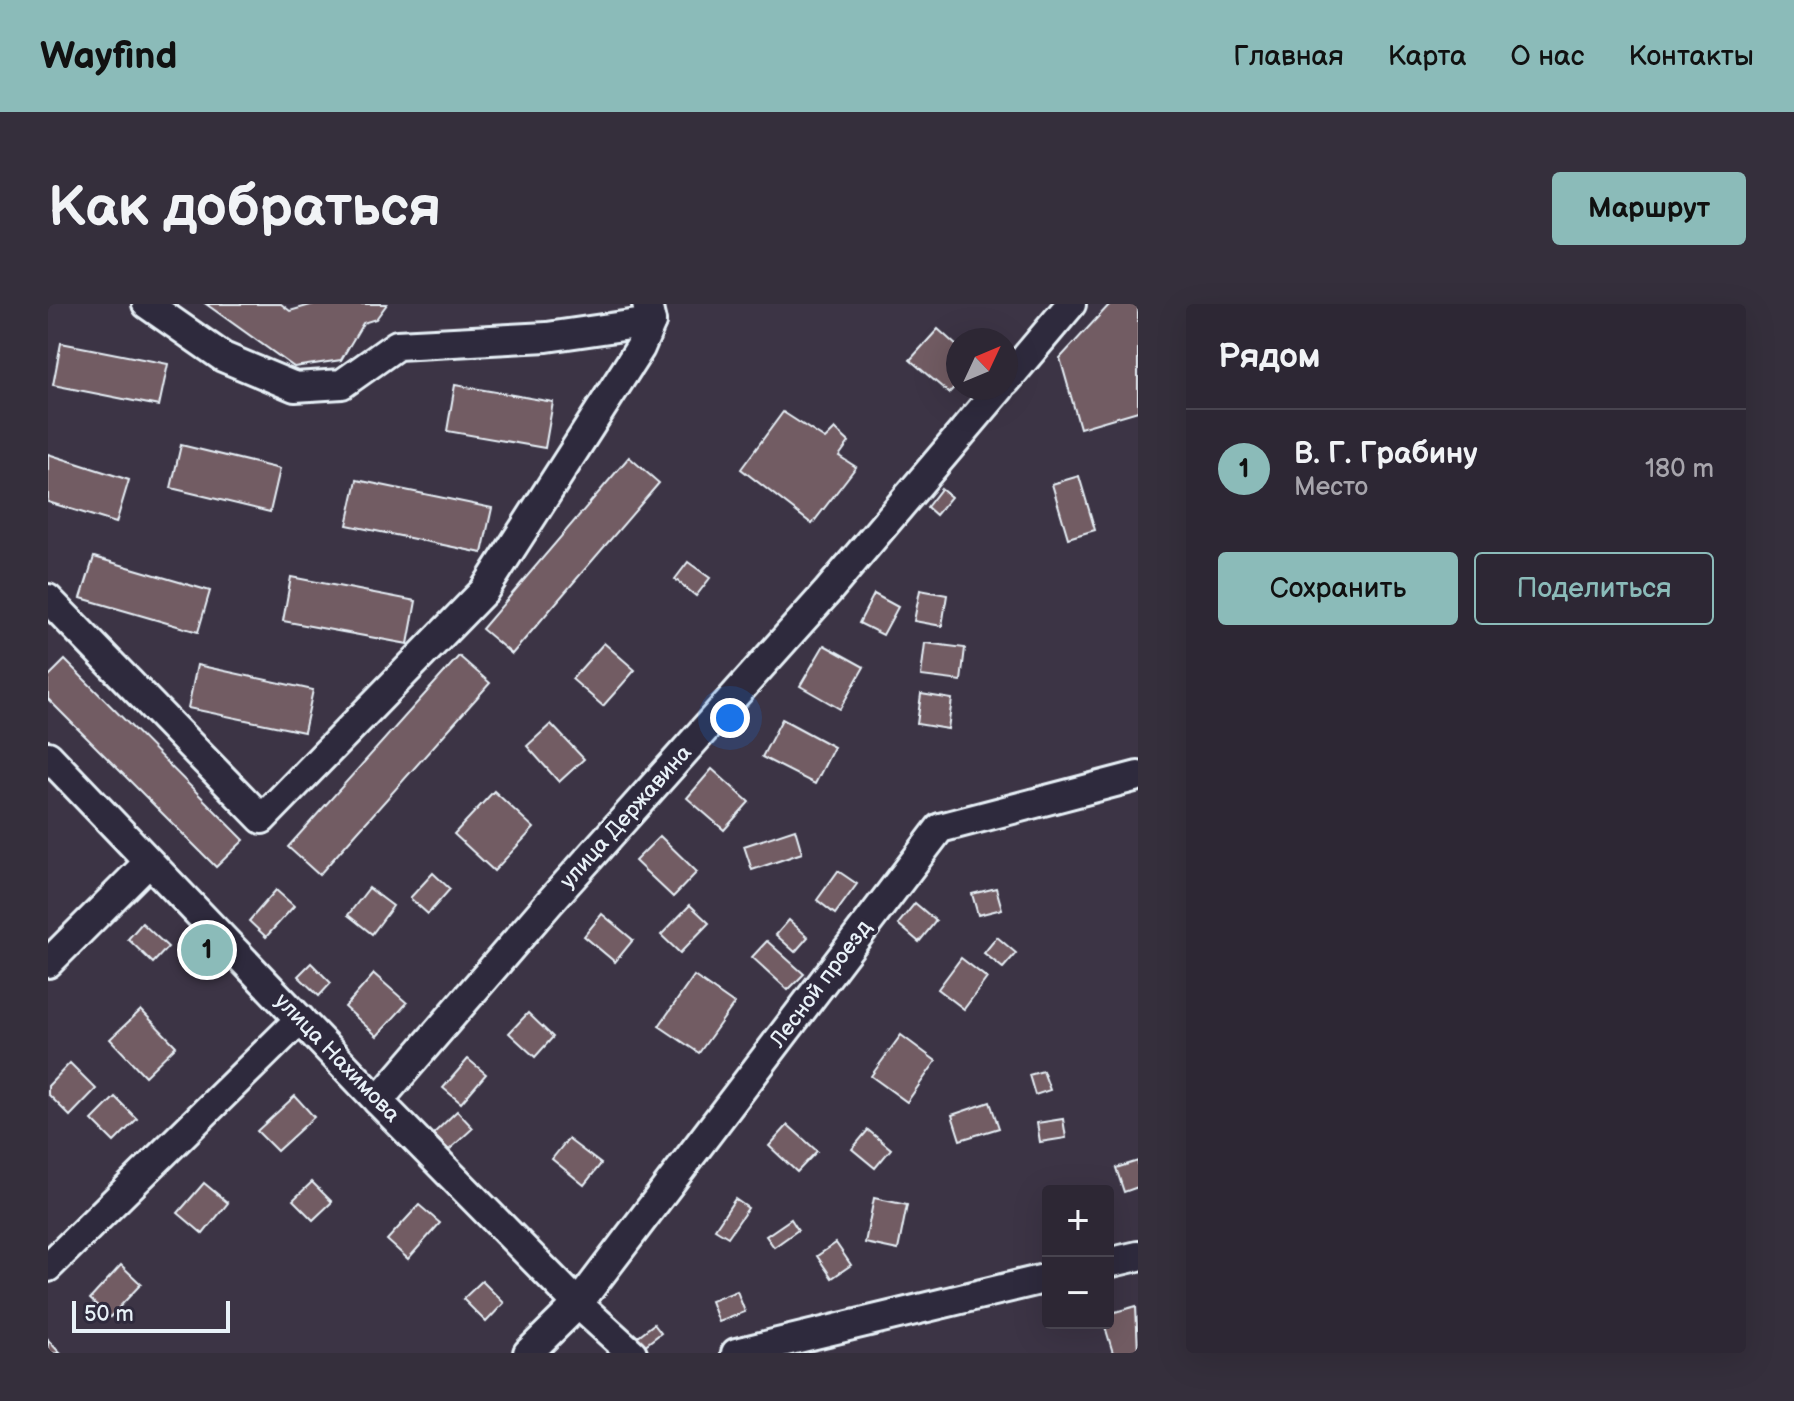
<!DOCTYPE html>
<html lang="ru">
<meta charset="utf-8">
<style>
body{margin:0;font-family:"Balsamiq Sans",sans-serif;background:#352f3c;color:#f1f3f6}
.controls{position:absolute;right:24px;bottom:24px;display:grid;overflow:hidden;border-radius:8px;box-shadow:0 8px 32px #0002}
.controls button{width:72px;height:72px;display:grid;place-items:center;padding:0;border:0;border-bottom:2px solid #48444f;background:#2d2734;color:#f1f3f6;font:40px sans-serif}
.compass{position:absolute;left:898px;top:24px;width:72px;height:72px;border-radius:50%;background:#2d2734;box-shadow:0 8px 32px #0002;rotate:46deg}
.scale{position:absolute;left:24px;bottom:20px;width:158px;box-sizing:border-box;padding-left:8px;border:4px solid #e8f1f8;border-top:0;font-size:22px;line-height:28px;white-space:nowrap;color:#e8f1f8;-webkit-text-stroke:6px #2f2a3d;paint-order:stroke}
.you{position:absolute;left:682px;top:414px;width:28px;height:28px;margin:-20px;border:6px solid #fff;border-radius:50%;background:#1a73e8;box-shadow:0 0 0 12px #1a73e833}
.badge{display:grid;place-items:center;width:52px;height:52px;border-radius:50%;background:#8bbbb9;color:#111;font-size:26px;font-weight:700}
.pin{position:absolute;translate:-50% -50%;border:4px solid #fff;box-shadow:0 2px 8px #0006}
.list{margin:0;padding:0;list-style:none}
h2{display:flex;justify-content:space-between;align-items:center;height:104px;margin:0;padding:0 32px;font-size:34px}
h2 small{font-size:26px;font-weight:400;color:#a7a5ac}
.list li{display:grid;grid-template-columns:52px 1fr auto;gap:24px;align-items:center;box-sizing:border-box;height:120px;padding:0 32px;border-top:2px solid #48444f}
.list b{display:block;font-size:30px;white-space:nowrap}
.list p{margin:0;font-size:26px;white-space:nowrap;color:#a7a5ac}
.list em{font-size:26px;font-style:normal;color:#a7a5ac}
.actions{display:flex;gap:16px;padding:24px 32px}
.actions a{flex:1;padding:18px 0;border:2px solid #8bbbb9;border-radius:8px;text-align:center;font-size:28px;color:#8bbbb9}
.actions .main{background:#8bbbb9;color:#111}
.map{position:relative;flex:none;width:1090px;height:1049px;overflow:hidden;border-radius:8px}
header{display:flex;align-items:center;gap:48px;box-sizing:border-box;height:112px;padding:0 40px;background:#8bbbb9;color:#111}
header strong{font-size:38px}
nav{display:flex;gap:44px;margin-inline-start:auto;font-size:28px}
.intro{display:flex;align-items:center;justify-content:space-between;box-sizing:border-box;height:192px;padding:0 48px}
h1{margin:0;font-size:56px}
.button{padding:20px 36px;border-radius:8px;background:#8bbbb9;color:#111;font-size:28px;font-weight:700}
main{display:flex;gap:48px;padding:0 48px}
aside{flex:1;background:#2d2734;border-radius:8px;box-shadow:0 8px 32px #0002}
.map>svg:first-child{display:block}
</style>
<header>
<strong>Wayfind</strong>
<nav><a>Главная</a><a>Карта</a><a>О нас</a><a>Контакты</a></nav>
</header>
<div class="intro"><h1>Как добраться</h1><a class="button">Маршрут</a></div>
<main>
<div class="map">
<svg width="1090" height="1049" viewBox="0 0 1090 1049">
<rect width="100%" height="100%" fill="#3c3445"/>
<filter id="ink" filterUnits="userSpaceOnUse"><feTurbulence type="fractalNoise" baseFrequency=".0125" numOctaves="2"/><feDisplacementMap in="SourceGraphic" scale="16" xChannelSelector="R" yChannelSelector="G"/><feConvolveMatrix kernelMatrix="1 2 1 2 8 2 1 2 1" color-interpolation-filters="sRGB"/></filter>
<g filter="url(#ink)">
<!-- building -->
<g fill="#725b63" stroke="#e8f1f8" stroke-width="2">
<polygon points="158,0 233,0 242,7 266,0 339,0 328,15 315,19 293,56 246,63"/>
<polygon points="1062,0 1090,0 1090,107 1032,124 1012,54"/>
<polygon points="890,25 910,43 910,58 907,61 910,64 910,79 901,89 862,56"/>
<polygon points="13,39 120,60 111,102 5,81"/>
<polygon points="407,81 505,98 497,144 399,127"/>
<polygon points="735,108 777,135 787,125 801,138 791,152 808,163 764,220 693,165"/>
<polygon points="133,141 232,165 222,208 123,184"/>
<polygon points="0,150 81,176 68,219 0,198"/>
<polygon points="581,153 611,179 464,350 434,325"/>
<polygon points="1031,172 1047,226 1020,234 1004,180"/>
<polygon points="309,176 444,204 434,249 299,221"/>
<polygon points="893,185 903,193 888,211 879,203"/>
<polygon points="46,253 162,287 150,328 33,294"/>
<polygon points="640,258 662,274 648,292 627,275"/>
<polygon points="243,273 368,297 360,340 235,317"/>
<polygon points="872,286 899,291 894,322 866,317"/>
<polygon points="826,290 850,303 835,331 811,319"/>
<polygon points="556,339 587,366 555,402 524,375"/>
<polygon points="877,339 917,344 913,377 873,372"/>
<polygon points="776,341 816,363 792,405 752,382"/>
<polygon points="411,352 442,379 271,571 240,543"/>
<polygon points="17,356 196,536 168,563 0,395 0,373"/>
<polygon points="149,361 265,386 256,428 140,404"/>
<polygon points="873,390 904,395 900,425 869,420"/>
<polygon points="734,415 786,443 767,480 714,453"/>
<polygon points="503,420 536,455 511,478 479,442"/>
<polygon points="664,465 701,498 676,526 639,494"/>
<polygon points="446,487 486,524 446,567 406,530"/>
<polygon points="747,525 754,549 704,566 696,542"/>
<polygon points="612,532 649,568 625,593 587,557"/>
<polygon points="790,567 809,580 787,610 769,596"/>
<polygon points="385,569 402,585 380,610 362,594"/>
<polygon points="321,584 345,602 324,630 300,611"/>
<polygon points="948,584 954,605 930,611 924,590"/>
<polygon points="228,586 246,602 218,633 201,617"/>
<polygon points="867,599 888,617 871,638 850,620"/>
<polygon points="642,601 661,619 632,649 613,631"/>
<polygon points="554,610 585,636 567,658 536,632"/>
<polygon points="741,616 760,633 747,648 728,631"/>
<polygon points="94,619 120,643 105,659 80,635"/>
<polygon points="949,633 968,649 955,664 936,649"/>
<polygon points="719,637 756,670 740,686 704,653"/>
<polygon points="913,654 939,674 916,705 890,685"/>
<polygon points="263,659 283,679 271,692 250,672"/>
<polygon points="326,670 359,699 329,732 297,703"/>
<polygon points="646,672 686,700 651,749 611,722"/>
<polygon points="93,706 128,742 97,772 62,735"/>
<polygon points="480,709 505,733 487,753 461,729"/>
<polygon points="853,731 888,757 859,798 823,772"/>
<polygon points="420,755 438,770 413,799 395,784"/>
<polygon points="22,759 48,785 22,812 0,790 0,782"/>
<polygon points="995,767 1002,786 987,791 981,771"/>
<polygon points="247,792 266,813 229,847 209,827"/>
<polygon points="67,793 89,815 66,838 44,816"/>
<polygon points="942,798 951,824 912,836 904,811"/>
<polygon points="409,807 425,824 401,846 385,830"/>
<polygon points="1015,815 1018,834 992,838 989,819"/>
<polygon points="740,821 769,847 749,868 721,842"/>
<polygon points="820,826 843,845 827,864 804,845"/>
<polygon points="520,835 553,860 536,881 504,855"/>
<polygon points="1090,857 1090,883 1076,888 1068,864"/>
<polygon points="264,878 284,898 265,916 245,896"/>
<polygon points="156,879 180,899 155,930 130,909"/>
<polygon points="826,894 859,901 850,946 817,939"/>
<polygon points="687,895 700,904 680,933 667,925"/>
<polygon points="371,901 392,919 360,955 339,936"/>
<polygon points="743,915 750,926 726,943 718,932"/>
<polygon points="788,939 803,961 784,974 769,952"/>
<polygon points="73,961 93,980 62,1013 42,995"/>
<polygon points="434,977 456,999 438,1018 415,995"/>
<polygon points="689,987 697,1008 671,1018 663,997"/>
<polygon points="1088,1002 1090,1048 1065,1049 1056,1019 1060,1019 1060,1010"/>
<polygon points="606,1020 613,1029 596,1042 589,1033"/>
<polygon points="0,1036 12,1049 0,1049"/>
</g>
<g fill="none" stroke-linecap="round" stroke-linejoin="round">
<!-- minor casing -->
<g stroke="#e8f1f8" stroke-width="34">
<g id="minor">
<polyline points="99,0 175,53 247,83 294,80 349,41 499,33 603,18"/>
<polyline points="958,77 1023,0"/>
<polyline points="0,295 214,515 436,287 592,44 603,18 599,0"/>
<polyline points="0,452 330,797 530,1000 584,1049"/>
<polyline points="0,659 100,559"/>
<polyline points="330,797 501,599 780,287 952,84"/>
<polyline points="1060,959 1090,952"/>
<polyline points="0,963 252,715"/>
<polyline points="480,1049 530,1000 892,524 1090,472"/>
<polyline points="688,1049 1000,974"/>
</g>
</g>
<!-- minor -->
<use href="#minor" stroke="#2f2a3d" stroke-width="28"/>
</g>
</g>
<g text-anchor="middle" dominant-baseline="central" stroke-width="8" stroke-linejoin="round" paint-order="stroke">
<!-- street labels -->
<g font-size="22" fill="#e8f1f8" stroke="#2f2a3d">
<text transform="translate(578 513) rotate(-48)">улица Державина</text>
<text transform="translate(773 680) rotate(-53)">Лесной проезд</text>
<text transform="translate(289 754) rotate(46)">улица Нахимова</text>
</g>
</g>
</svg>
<div class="controls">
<button>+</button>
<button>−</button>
</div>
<svg class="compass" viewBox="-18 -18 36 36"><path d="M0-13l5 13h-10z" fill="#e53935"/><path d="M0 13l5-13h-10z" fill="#a7a5ac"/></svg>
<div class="scale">50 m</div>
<div class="you"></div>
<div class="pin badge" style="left:159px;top:646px">1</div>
</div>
<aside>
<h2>Рядом<small></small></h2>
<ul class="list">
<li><span class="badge">1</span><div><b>В. Г. Грабину</b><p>Место</p></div><em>180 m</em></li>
</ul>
<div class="actions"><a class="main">Сохранить</a><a>Поделиться</a></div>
</aside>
</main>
